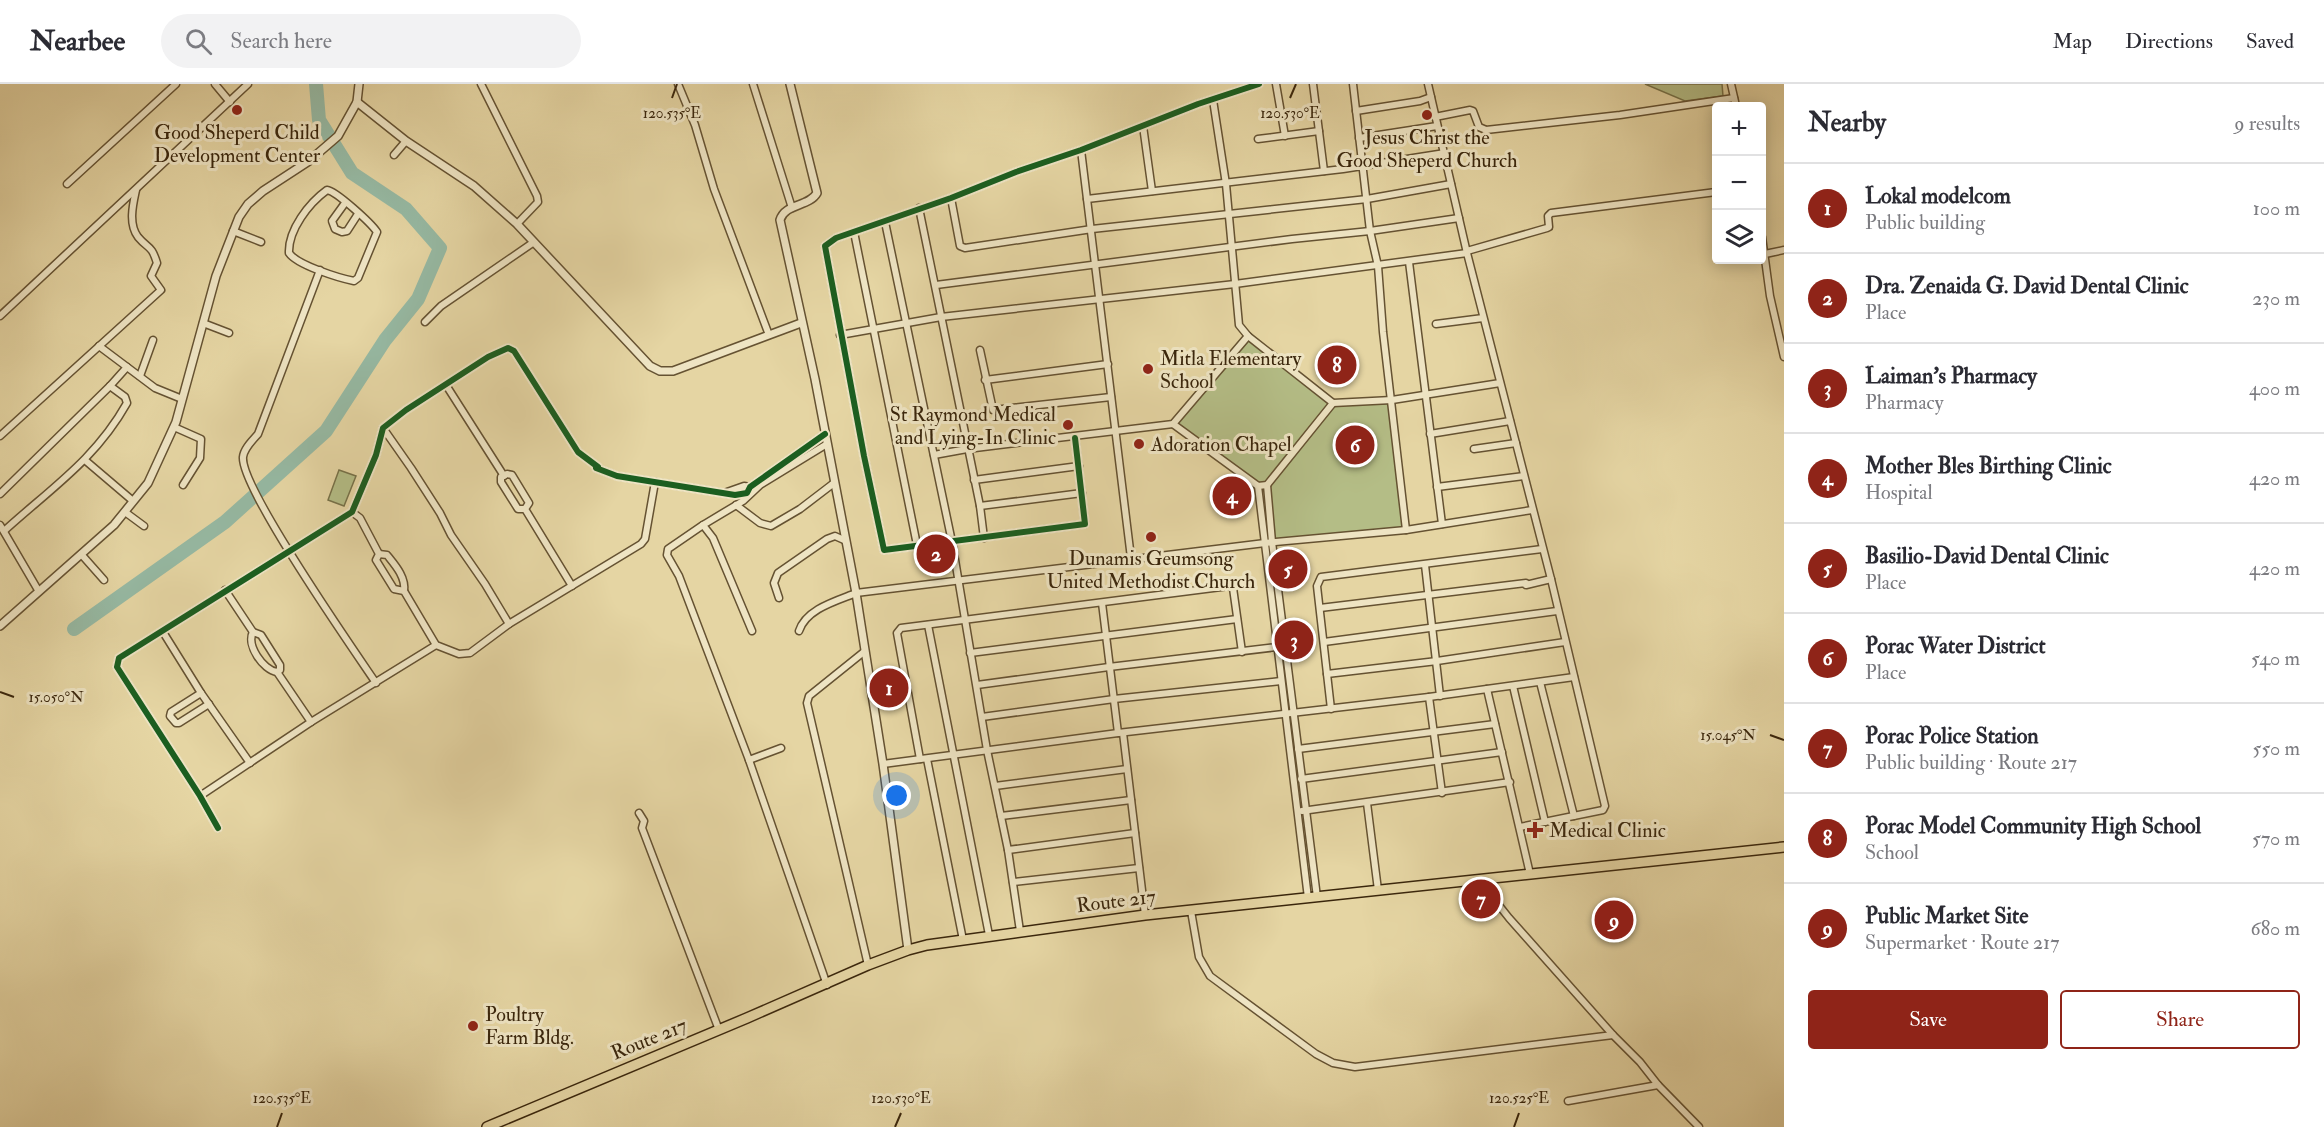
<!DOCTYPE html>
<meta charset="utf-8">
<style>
body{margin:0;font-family:"IM FELL Double Pica",serif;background:#f2f2f3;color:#2b2b33}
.controls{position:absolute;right:18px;top:18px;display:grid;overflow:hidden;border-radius:6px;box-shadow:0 3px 15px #0003}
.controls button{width:54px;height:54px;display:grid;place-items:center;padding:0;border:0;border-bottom:2px solid #e1e1e2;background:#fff;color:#2b2b33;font:30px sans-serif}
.you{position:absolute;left:897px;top:712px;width:21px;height:21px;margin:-15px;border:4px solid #fff;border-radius:50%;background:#1a73e8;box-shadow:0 0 0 9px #1a73e833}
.badge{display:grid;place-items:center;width:39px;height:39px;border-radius:50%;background:#8f2418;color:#fff;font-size:20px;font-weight:700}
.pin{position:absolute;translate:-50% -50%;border:3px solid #fff;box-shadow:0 2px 6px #0006}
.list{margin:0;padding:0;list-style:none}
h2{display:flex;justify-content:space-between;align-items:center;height:78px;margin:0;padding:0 24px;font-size:26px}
h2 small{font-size:20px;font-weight:400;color:#7c7c81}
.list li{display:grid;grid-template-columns:39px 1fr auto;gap:18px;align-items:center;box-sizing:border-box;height:90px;padding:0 24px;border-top:2px solid #e1e1e2}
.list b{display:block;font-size:22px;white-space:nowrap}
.list p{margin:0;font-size:20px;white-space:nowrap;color:#7c7c81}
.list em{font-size:20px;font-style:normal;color:#7c7c81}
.actions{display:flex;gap:12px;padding:18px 24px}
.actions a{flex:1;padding:14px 0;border:2px solid #8f2418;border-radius:6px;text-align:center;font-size:21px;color:#8f2418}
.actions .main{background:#8f2418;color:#fff}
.icon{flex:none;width:33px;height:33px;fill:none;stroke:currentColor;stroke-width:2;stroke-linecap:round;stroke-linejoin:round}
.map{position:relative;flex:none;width:1784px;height:1043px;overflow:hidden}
header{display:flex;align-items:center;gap:36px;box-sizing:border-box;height:84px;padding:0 30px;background:#fff;border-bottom:2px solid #e1e1e2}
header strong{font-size:28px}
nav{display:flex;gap:33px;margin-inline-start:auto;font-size:21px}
.search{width:420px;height:54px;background:#f2f2f3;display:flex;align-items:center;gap:15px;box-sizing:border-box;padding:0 21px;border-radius:33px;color:#7c7c81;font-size:22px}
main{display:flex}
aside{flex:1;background:#fff}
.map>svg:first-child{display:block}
</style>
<header>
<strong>Nearbee</strong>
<div class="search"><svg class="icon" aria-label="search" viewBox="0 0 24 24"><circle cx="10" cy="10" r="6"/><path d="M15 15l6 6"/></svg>Search here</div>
<nav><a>Map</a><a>Directions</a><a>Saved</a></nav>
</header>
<main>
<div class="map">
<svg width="1784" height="1043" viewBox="0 0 1784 1043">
<rect width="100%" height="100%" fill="#e5d5a3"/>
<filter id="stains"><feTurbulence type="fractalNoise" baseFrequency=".00333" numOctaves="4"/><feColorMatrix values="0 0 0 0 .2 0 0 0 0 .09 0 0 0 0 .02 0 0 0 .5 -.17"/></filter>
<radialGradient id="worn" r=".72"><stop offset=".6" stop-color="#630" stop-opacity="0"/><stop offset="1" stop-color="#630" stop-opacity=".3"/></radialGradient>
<!-- green -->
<g fill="#b4bd86" stroke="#777249" stroke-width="1.5">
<polygon points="1645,0 1722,0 1723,12 1685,17"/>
<polygon points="1248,252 1333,319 1392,316 1406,446 1272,458 1267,401 1258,402 1173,340"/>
<polygon points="339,386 356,392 344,422 328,416"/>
</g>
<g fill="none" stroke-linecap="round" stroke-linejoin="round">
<!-- river -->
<polyline stroke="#96b9a3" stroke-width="14" points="74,545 225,438 326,347 385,256 418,215 440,164 406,125 352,89 319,36 316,0"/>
<!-- minor casing -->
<g stroke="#655232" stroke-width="9">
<g id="minor">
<polyline points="215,0 230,18"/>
<polyline points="481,0 537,112 538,118 517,140"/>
<polyline points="678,0 695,41 714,105 769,251"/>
<polyline points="753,0 792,124"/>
<polyline points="1276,0 1285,52"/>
<polyline points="1313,0 1324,87"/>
<polyline points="1353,0 1370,147 1378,182 1383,248 1406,446"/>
<polyline points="1428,0 1467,169 1551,495 1605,722 1603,726 1520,743"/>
<polyline points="1731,0 1736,22"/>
<polyline points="1213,16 1226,100 1239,241 1248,252 1333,319 1392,316 1500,299"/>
<polyline points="1356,27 1420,17 1431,13"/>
<polyline points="1435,33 1470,26 1473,27 1479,43 1486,46 1620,31 1734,14"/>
<polyline points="1143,42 1152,107"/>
<polyline points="1359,54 1437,42"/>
<polyline points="1258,55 1319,47"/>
<polyline points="1081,66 1131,474"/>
<polyline points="394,71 406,57"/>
<polyline points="67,100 176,0"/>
<path d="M 327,106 C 336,107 371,139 377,148 L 358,194 L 354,197 C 339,194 297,181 289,169 C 288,146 309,119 327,106 Z"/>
<polyline points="951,114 960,162 965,164 1092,145 1367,115 1451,100"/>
<polyline points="1087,115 1343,85 1445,69"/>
<polyline points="345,119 332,137 335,145 342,148 347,147 358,130"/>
<polyline points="919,124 980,422 984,454"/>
<polyline points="885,138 952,458 987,666 1008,766 1020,847"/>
<polyline points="233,147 261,158"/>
<polyline points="854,148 917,461"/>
<polyline points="1762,153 1770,212 1784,273"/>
<polyline points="1467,167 1547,144 1549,143 1548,132 1551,129 1716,108"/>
<polyline points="1765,170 1784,166"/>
<polyline points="1409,178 1442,440"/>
<path d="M 320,186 L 258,350 C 253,356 244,364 243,373 C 240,403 353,565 376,599"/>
<polyline points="936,201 1292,155 1370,147 1459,134"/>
<polyline points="0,232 248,0"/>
<polyline points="425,238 441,222 534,158"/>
<polyline points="203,239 229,249"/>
<polyline points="1436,240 1483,234"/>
<polyline points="840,251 941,233 1235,200 1467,169"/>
<polyline points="99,262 155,304 182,315"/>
<polyline points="980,266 993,326 1111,313"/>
<polyline points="140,292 153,256"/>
<polyline points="985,296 1108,280"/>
<polyline points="446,301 504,392"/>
<polyline points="1173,340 1258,402 1267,401 1333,319"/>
<polyline points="174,343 201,355 200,374 183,401"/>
<polyline points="383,344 411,384 440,429 451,451 485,500 509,540"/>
<polyline points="1430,350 1510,337"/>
<path d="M 0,352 L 161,206 L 151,192 L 157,179 C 151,160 149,166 138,153 C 128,140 133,120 136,106"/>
<polyline points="1075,354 1085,440 884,466 864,372 825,162 836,154 951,114 1016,88 1081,66 1198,20 1259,0"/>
<polyline points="1474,365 1516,359"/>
<polyline points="934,371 967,365 1173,340 1248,252"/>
<polyline points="86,377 133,417"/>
<polyline points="974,396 1079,382"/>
<polyline points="1267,401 1272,458 1317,813"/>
<polyline points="1258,402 1308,814"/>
<polyline points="1437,403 1524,392"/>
<polyline points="727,408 744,402 750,403"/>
<polyline points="0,410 110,302 127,283"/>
<polyline points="736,421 760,439 771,442 800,425 834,399"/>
<polyline points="980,422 1082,409"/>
<polyline points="525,425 529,419 512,391 507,390 501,393 501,398 518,425 525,425 572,502"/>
<polyline points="125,428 144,442"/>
<polyline points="352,428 360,434 379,470 376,476 394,505 404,507 436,561 459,570 470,569 509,540 641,460 645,455 655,398"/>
<polyline points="0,441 38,506"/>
<polyline points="703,441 668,465 667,471 679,492 749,676 827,901"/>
<path d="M 4,447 C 50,405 95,376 127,319 L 125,313 L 110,302"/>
<polyline points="81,470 104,496"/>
<path d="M 379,470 L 387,471 C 395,481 406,493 404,507"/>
<polyline points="1425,481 1440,612"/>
<polyline points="225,506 253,548 261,551 280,581 280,586 277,588 311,638"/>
<polyline points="779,514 774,499 778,489 827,455 835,452 844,456"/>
<polyline points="1102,519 1118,649"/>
<polyline points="1320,524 1526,499 1526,501 1551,495"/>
<polyline points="928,541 989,851"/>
<polyline points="752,547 713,454 703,441 743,417 760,401 827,360"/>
<path d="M 799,547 C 806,525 836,517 856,509 L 1265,459 L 1406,446 L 1532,426"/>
<polyline points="163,548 201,609 250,679"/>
<path d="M 253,548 C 246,561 263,586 277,588"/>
<polyline points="1324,558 1557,527"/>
<polyline points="865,567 809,612 807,619 868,881"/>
<polyline points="970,569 1237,535"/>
<polyline points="1327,590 1437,577 1565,558"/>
<polyline points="1540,598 1574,732"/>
<polyline points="977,601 1109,583 1277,563"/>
<polyline points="1513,602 1545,738"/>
<polyline points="1487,605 1530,790"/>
<polyline points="201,609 171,628 170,632 176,639 179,639 209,620"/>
<polyline points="1429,613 1442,709"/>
<polyline points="1331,625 1317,502 1321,493 1542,465"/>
<polyline points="982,633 1114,615 1281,597"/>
<polyline points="1123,649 1145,831"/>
<polyline points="1298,665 1495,640"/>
<polyline points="920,675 897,549 901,544 1229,502 1233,504 1242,568"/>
<polyline points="927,675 963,856"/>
<polyline points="749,676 781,664"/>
<polyline points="883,680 1118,649 1429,613 1574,593"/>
<polyline points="1301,695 1502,668"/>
<polyline points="995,702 1127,685"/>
<polyline points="200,712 311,638 436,561"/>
<polyline points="1367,719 1378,806"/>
<polyline points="1302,727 1510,698"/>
<polyline points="639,729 644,737 642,744 719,946"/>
<polyline points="1001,732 1131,716"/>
<polyline points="218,744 200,712 117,583 119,574 352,428 376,371 383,344 406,326 488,273 508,264 514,267 578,368 598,383 596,384 617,392 735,411 747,409 750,403 825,350"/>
<polyline points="1008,766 1135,749"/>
<polyline points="1478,795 1509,834 1613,951 1640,978 1658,1001 1699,1043"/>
<polyline points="1013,798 1139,784"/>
<polyline points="1191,827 1199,873 1210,892 1316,970 1333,979 1355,983 1613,951"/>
<polyline points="1568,1017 1658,1001"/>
</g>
</g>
<!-- tertiary casing -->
<g stroke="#655232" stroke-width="10">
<g id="tertiary">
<path d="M 790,0 L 817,109 C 809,123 785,119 780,136 L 815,295 L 856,509 L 883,680 L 908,866"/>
<polyline points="357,18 406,57 474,102 517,140 650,282 660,287 673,287 801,239"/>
<polyline points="0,542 114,441 148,399 176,338 216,192 239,133 248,120 263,107 309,77 338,52 357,18 359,0"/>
</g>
</g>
<!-- primary casing -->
<g stroke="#3a260c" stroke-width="12">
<polyline id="primary" points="487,1043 747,934 868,881 908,866 927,861 1145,831 1784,763"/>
</g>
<!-- minor -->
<use href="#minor" stroke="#eee4c3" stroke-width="6"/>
<!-- tertiary -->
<use href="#tertiary" stroke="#eee4c3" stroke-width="7"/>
<!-- primary -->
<use href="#primary" stroke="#e5d5a3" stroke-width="9"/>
<!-- cycleway casing -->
<g stroke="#eee4c3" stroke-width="10">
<g id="cycleway">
<polyline points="1075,354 1085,440 884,466 864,372 825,162 836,154 951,114 1016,88 1081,66 1198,20 1259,0"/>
<polyline points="218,744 200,712 117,583 119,574 352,428 376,371 383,344 406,326 488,273 508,264 514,267 578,368 598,383 596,384 617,392 735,411 747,409 750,403 825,350"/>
</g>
</g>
<!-- cycleway -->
<use href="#cycleway" stroke="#1b5e20" stroke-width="6"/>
</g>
<!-- ticks -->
<path fill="none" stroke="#3a260c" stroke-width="2" d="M 672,14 L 677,0M 1290,14 L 1296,0M 0,608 L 14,613M 1770,651 L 1784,656M 277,1043 L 282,1029M 895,1043 L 901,1029M 1514,1043 L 1519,1029"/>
<!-- markers -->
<g fill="#8f2418" stroke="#eee4c3" stroke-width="2">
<circle cx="237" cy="26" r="6"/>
<circle cx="1427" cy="31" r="6"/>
<circle cx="1148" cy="285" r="6"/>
<circle cx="1068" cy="341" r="6"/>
<circle cx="1139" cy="360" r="6"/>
<circle cx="1151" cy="453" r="6"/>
<path d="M1532 737h6v6h6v6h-6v6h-6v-6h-6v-6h6z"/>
<circle cx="473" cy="942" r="6"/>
</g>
<g text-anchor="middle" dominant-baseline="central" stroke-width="6" stroke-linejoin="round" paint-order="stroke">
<!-- poi labels -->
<g font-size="20" fill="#3a260c" stroke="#eee4c3" text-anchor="start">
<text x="237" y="48" text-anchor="middle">Good Sheperd Child<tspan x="237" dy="23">Development Center</tspan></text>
<text x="1427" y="53" text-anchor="middle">Jesus Christ the<tspan x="1427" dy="23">Good Sheperd Church</tspan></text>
<text x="1160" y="274">Mitla Elementary<tspan x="1160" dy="23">School</tspan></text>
<text x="1056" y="330" text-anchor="end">St Raymond Medical<tspan x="1056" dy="23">and Lying-In Clinic</tspan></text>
<text x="1151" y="360">Adoration Chapel</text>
<text x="1151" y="474" text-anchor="middle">Dunamis Geumsong<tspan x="1151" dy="23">United Methodist Church</tspan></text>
<text x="1549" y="746">Medical Clinic</text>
<text x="485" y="930">Poultry<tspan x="485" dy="23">Farm Bldg.</tspan></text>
</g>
<!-- street labels -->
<g font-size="20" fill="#3a260c" stroke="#eee4c3">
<text transform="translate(1116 817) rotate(-7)">Route 217</text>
<text transform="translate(649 955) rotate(-22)">Route 217</text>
</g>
</g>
<g font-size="15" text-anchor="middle" fill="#3a260c" stroke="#eee4c3" stroke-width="6" stroke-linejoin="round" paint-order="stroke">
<text x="672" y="34">120.535°E</text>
<text x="1290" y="34">120.530°E</text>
<text x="56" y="618">15.050°N</text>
<text x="1728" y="656">15.045°N</text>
<text x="282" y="1019">120.535°E</text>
<text x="901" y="1019">120.530°E</text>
<text x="1519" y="1019">120.525°E</text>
</g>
<rect width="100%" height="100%" filter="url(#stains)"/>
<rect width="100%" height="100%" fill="url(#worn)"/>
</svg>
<div class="controls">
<button>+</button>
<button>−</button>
<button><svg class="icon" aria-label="layers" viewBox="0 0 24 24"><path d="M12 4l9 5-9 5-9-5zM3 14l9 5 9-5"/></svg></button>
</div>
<div class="you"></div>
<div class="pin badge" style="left:889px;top:604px">1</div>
<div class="pin badge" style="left:936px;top:470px">2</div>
<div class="pin badge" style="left:1294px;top:556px">3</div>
<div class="pin badge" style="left:1232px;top:412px">4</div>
<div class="pin badge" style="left:1288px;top:485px">5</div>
<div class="pin badge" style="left:1355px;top:361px">6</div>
<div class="pin badge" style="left:1481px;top:815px">7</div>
<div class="pin badge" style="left:1337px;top:281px">8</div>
<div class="pin badge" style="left:1614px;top:836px">9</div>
</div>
<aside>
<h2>Nearby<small>9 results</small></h2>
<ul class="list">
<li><span class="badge">1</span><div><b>Lokal modelcom</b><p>Public building</p></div><em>100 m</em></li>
<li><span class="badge">2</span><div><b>Dra. Zenaida G. David Dental Clinic</b><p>Place</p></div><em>230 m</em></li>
<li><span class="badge">3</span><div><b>Laiman's Pharmacy</b><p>Pharmacy</p></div><em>400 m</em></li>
<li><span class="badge">4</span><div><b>Mother Bles Birthing Clinic</b><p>Hospital</p></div><em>420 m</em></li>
<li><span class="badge">5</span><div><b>Basilio-David Dental Clinic</b><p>Place</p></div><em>420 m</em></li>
<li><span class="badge">6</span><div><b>Porac Water District</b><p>Place</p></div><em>540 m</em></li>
<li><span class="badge">7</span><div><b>Porac Police Station</b><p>Public building · Route 217</p></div><em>550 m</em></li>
<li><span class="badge">8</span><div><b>Porac Model Community High School</b><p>School</p></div><em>570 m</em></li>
<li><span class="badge">9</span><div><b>Public Market Site</b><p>Supermarket · Route 217</p></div><em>680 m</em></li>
</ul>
<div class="actions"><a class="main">Save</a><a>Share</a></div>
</aside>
</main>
